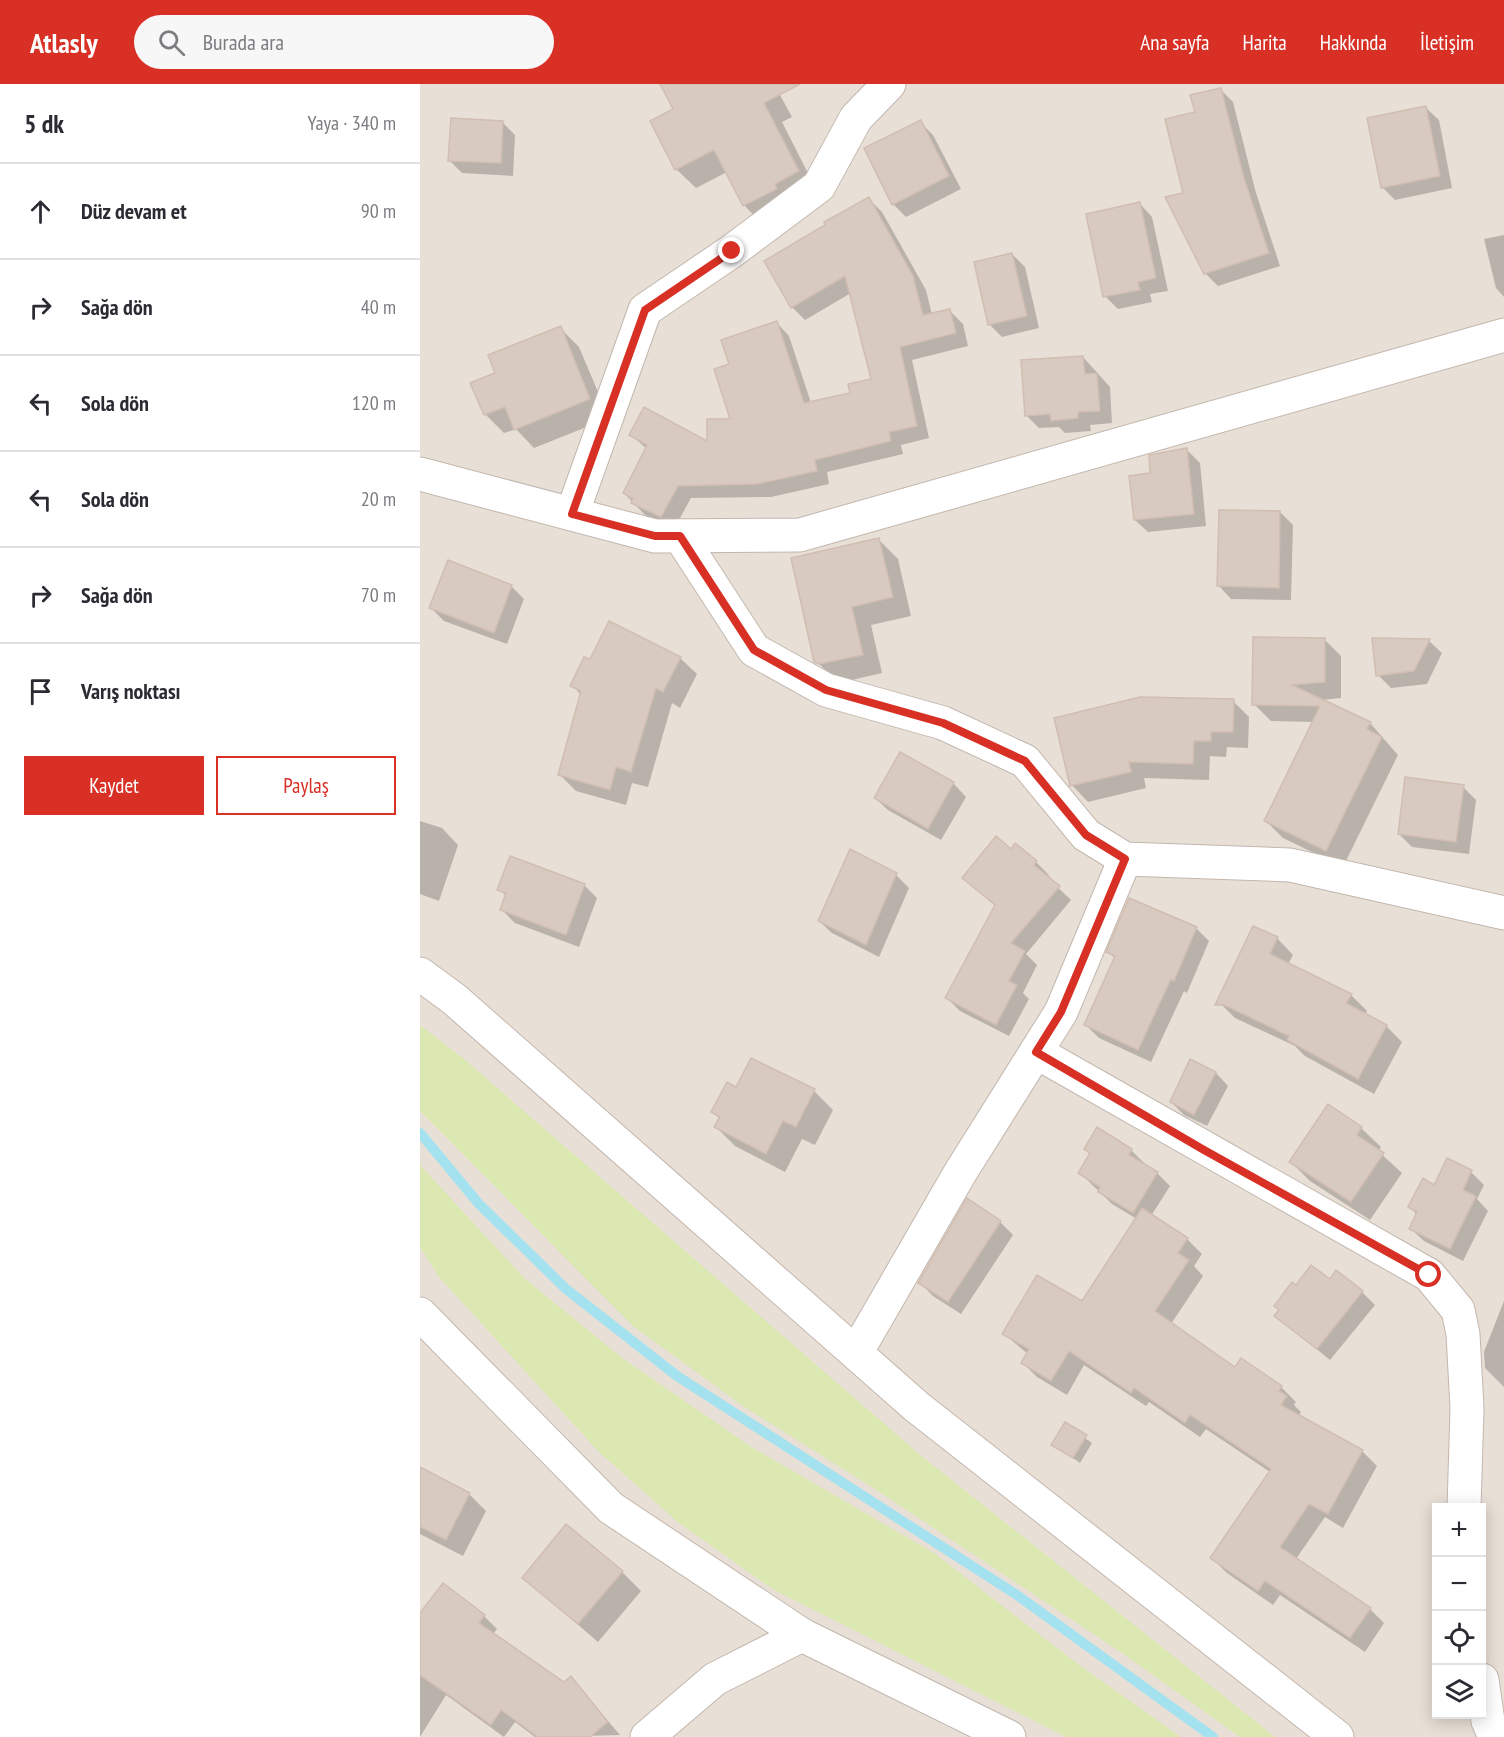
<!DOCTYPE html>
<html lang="tr">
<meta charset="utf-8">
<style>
body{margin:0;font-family:"PT Sans Narrow",sans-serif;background:#f7f7f7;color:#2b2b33}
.controls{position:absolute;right:18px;bottom:18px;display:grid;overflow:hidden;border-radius:0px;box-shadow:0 3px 15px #0003}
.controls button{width:54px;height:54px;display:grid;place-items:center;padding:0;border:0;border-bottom:2px solid #e1e1e2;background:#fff;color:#2b2b33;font:30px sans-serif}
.stop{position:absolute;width:18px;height:18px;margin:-14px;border:4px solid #d93025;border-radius:50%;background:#fff}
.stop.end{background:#d93025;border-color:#fff;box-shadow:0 2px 6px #0008}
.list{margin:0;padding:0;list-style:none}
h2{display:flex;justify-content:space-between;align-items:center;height:78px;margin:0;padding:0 24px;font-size:26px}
h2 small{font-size:20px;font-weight:400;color:#7c7c81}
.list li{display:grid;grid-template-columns:39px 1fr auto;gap:18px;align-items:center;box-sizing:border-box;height:96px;padding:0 24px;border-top:2px solid #e1e1e2}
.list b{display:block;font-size:22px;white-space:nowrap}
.list em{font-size:20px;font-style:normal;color:#7c7c81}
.actions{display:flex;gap:12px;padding:18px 24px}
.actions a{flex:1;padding:14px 0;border:2px solid #d93025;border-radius:0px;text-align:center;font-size:21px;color:#d93025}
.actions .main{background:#d93025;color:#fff}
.icon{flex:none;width:33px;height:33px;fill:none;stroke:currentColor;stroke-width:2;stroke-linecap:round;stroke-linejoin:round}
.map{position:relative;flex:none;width:1084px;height:1653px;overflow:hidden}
header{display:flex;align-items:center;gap:36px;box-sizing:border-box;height:84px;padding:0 30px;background:#d93025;color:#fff}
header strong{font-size:28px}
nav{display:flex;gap:33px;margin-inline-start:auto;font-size:21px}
.search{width:420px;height:54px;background:#f7f7f7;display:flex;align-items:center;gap:15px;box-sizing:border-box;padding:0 21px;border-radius:33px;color:#7c7c81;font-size:22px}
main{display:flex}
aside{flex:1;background:#fff}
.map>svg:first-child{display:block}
</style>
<header>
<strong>Atlasly</strong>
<div class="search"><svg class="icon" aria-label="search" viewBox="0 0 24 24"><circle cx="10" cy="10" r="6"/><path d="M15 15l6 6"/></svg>Burada ara</div>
<nav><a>Ana sayfa</a><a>Harita</a><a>Hakkında</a><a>İletişim</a></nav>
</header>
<main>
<aside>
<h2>5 dk<small>Yaya · 340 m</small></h2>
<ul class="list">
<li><svg class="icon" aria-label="ahead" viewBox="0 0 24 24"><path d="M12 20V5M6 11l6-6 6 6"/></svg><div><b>Düz devam et</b></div><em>90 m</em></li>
<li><svg class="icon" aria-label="right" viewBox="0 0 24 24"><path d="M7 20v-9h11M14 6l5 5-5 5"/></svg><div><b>Sağa dön</b></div><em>40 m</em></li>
<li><svg class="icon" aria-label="left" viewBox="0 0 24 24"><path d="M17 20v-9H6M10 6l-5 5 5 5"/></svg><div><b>Sola dön</b></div><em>120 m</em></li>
<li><svg class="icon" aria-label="left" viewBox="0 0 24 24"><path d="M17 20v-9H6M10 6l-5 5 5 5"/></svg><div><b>Sola dön</b></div><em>20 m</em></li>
<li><svg class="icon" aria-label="right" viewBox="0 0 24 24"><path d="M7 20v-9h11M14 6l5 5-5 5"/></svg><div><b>Sağa dön</b></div><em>70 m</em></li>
<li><svg class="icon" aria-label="arrive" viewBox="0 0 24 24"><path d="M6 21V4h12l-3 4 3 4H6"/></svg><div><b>Varış noktası</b></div></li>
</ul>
<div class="actions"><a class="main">Kaydet</a><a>Paylaş</a></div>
</aside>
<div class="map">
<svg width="1084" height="1653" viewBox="0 0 1084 1653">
<rect width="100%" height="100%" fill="#f4eee8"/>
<!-- residential -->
<path fill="#e8dfd6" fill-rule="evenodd" d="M 0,0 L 1084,0 L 1084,1653 L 0,1653 ZM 1016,1424 L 1062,1424 L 1062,1630 L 1016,1630 Z"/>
<!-- green -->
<g fill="#dbe8b1">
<polygon points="0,941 44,975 499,1370 855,1653 820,1653 702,1569 458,1407 323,1322 213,1242 0,1027"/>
<polygon points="0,1081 104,1194 202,1274 330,1362 514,1469 659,1581 761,1653 646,1653 354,1506 259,1439 179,1368 19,1193 0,1163"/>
</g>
<!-- shadow -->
<g fill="#0003">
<polygon points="255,0 354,0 372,33 362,38 397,107 343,141 324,121 307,88 276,104 256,85 232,38 255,26"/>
<polygon points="800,5 813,18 836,109 860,182 798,202 785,189 765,110 776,29"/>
<polygon points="1006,24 1019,36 1032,104 975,116 962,103"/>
<polygon points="82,38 95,51 93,92 42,89 29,76"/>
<polygon points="500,38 513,51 541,105 486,133 473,120"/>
<polygon points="449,115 462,128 506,206 512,231 530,227 543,240 548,262 492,276 509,354 481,361 483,370 407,388 409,400 351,413 271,414 254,445 225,431 204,409 227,365 211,351 288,360 312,336 311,281 357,239 369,252 391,319 432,310 453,296 431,209 385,236 372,223"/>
<polygon points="720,120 732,133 748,207 730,210 732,218 698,225 685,212"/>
<polygon points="1084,151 1084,213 1076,204 1064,155"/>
<polygon points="592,170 605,183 619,244 582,253 569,240"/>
<polygon points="140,244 159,263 189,334 114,364 96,345 84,349 65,330 77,290"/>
<polygon points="663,273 690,303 692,339 670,341 671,347 645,349 639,343 619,344 606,331"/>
<polygon points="767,366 780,379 786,442 728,448 715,436 732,390"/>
<polygon points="860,428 873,441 871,516 811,515 799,502"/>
<polygon points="459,456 478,475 491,532 451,541 462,589 419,599 396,577"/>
<polygon points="91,502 104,515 87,560 24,537 11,524"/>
<polygon points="904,555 921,572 921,614 901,616 950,639 978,671 923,783 863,754 846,737 894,638 851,637 834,620"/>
<polygon points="1009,557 1022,569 1007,600 971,604 958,591"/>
<polygon points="260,574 277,590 260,624 252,619 228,703 212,699 206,721 156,707 139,690 162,612 152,601 171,577"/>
<polygon points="813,617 829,633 828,664 807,663 806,673 790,672 789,696 724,694 726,704 668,718 652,701"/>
<polygon points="481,670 534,700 546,713 521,756 468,726 455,714"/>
<polygon points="1043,703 1056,716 1049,770 992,763 979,750"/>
<polygon points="0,737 22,744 38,761 19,817 0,810"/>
<polygon points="591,767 616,778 629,791 627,793 651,816 606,870 617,881 603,909 609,915 589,952 540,927 527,914 576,822 544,793"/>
<polygon points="476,791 489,804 459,873 412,849 399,837"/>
<polygon points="164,801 177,814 159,863 95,839 82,826 87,813 79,805"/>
<polygon points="776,844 789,857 767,909 764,907 731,978 679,954 666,941 696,875 688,868"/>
<polygon points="857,854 873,871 868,880 931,911 947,927 945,931 966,942 982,958 954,1010 885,972 875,962 815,934 799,918"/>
<polygon points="332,976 394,1007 413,1026 395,1061 382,1055 365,1088 315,1062 296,1043 300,1035 293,1028 317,1005"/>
<polygon points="796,989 808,1002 787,1042 764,1031 751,1018"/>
<polygon points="941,1044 961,1063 958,1067 982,1089 950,1136 890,1097 871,1078"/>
<polygon points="666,1065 711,1066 724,1079 723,1081 737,1089 750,1102 731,1132 767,1155 782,1170 774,1182 783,1192 751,1240 815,1285 861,1303 876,1318 874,1321 881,1328 878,1332 942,1367 957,1382 923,1444 905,1433 876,1475 950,1525 964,1539 945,1568 860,1511 853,1521 807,1489 792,1474 850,1388 786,1345 780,1353 729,1318 726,1322 664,1281 647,1311 617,1293 603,1279 608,1270 584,1250 663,1219 717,1135 692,1120 660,1089 671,1071"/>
<polygon points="1028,1076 1051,1088 1064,1101 1057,1115 1068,1127 1043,1177 1004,1157 991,1145 997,1131 990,1123 1014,1103"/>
<polygon points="547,1117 580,1138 593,1151 541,1230 513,1212 500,1199"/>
<polygon points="910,1197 942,1208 955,1221 910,1276 856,1232 877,1203"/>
<polygon points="1084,1217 1084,1303 1065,1284 1064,1268"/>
<polygon points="646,1340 672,1359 660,1379 633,1360"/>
<polygon points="0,1384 49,1410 66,1427 43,1472 0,1450"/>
<polygon points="202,1488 221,1507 178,1558 104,1494"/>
<polygon points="24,1501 64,1532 77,1545 73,1550 144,1600 151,1594 200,1651 115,1653 95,1638 84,1653 26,1611 0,1653 0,1532"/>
</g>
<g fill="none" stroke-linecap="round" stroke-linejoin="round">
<!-- stream -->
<polyline stroke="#a5e2f0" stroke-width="10" points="0,1049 59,1120 146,1205 257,1292 597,1511 793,1653"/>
</g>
<!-- building -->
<g fill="#d9cac1" stroke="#d1bdb1" stroke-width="1.5">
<polygon points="240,0 380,0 344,19 379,87 355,100 357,105 323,122 294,66 255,86 230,37 253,25"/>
<polygon points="801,4 824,94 849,169 784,190 745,113 763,109 745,35 775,28 770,11"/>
<polygon points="1006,22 1020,92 961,104 947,34"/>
<polygon points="31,34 83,37 81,79 28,77"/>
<polygon points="501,36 529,92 472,121 444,64"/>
<polygon points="449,113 493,192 503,231 530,225 536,249 480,263 497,342 469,348 471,357 395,376 397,387 337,400 258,402 241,433 211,419 213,415 203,409 227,361 209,351 224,323 287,357 287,335 310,335 294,285 309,280 301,256 357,237 384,319 430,309 428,300 451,295 425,192 371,224 344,177 405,141 404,138"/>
<polygon points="720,118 736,194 718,198 720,206 683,213 666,130"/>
<polygon points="592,169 607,232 568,241 554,178"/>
<polygon points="141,242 170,315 94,346 85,323 64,331 50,299 75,289 68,271"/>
<polygon points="663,272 665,290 677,289 680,327 658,328 658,334 631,337 630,330 605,332 601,276"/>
<polygon points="767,364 774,430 714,436 709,392 730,389 729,371"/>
<polygon points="799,426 860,427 859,504 797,502"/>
<polygon points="459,454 473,513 432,523 443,571 399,580 394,578 371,474"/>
<polygon points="28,476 92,501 74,549 9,524"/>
<polygon points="189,537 261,573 243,608 236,604 211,688 196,683 190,706 138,691 161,607 150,602 164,573 170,575"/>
<polygon points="833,553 905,554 905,598 872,601 951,638 947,645 962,653 906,767 844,737 900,622 832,621"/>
<polygon points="952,554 1010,555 994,587 956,592"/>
<polygon points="720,613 814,615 813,648 791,648 791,657 774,657 773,680 709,678 711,688 650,702 634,634"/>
<polygon points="480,668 534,698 508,745 454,714"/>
<polygon points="985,693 1044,701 1036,758 978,750"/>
<polygon points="576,752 591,765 595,759 617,777 614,781 640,802 591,859 605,867 589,897 597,901 576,941 525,914 575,821 542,794"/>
<polygon points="430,765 477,789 446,861 398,837"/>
<polygon points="90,772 165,800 146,851 80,826 86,809 77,806"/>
<polygon points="709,814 777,843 754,897 751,895 718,966 664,941 695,872 686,868"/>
<polygon points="833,842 858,853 850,870 932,910 926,919 967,941 938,995 867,956 869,952 804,921 795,921"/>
<polygon points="331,974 395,1005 376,1043 363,1037 346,1070 294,1043 300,1033 291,1028 307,998 316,1003"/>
<polygon points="770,975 796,988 774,1031 750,1018"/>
<polygon points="908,1020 942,1043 937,1051 964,1069 931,1118 869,1078"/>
<polygon points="677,1043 712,1065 709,1071 738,1088 713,1129 678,1108 680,1103 658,1089 670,1069 664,1065"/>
<polygon points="1027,1074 1052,1086 1043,1106 1056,1112 1030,1165 989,1145 997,1128 988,1123 1003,1094 1014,1101"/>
<polygon points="547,1114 581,1137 528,1218 498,1199"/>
<polygon points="722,1124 768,1154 758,1169 769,1176 735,1227 815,1283 821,1274 862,1302 859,1307 867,1312 861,1321 943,1366 908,1430 889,1420 860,1463 951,1524 930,1554 845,1497 838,1507 790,1474 851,1385 770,1331 765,1339 714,1304 711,1309 649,1267 631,1297 601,1279 609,1265 582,1250 617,1191 662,1217"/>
<polygon points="891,1181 910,1195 916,1186 943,1207 897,1265 854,1232 859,1226 854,1222 872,1198 876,1201"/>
<polygon points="645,1338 667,1351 653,1374 631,1361"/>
<polygon points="0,1383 50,1409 26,1456 0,1443"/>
<polygon points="146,1440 203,1487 158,1540 102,1494"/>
<polygon points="23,1499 65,1531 59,1539 144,1598 151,1592 188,1638 170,1653 118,1653 81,1626 71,1641 0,1591 0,1529"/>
</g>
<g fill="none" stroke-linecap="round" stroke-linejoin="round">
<!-- minor casing -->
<g stroke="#c3b7ae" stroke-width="35">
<g id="minor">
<polyline points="0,390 235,452 380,451 1084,251"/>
<polyline points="152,430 225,226 312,167 399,102 436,34 469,0"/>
<polyline points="260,452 334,566 406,606 523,639 605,677 666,751 705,775 870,781 1084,829"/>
<polyline points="0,890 34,915 497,1323 917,1653"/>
<polyline points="616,968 1009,1191 1038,1226 1043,1250 1047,1324 1044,1424"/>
<polyline points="0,1230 191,1424 382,1551 589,1653"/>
<polyline points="436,1269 540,1089 641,928 705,775"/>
<polyline points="1062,1596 1068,1637 1075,1653"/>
<polyline points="227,1653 295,1595 382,1551"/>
</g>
</g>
<!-- minor -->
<use href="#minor" stroke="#fff" stroke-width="33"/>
</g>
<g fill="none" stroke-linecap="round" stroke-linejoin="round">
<!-- route -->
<polyline stroke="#d93025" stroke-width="8" points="312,167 225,226 152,430 235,452 260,452 334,566 406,606 523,639 605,677 666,751 705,775 641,928 616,968 784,1066 1009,1191"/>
</g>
</svg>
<div class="controls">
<button>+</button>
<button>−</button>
<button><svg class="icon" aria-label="locate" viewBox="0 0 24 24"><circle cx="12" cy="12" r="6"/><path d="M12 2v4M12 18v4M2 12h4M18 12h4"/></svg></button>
<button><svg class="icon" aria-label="layers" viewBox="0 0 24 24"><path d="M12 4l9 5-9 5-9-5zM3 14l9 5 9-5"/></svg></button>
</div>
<div class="stop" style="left:1009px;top:1191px"></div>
<div class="stop end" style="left:312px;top:167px"></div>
</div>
</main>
